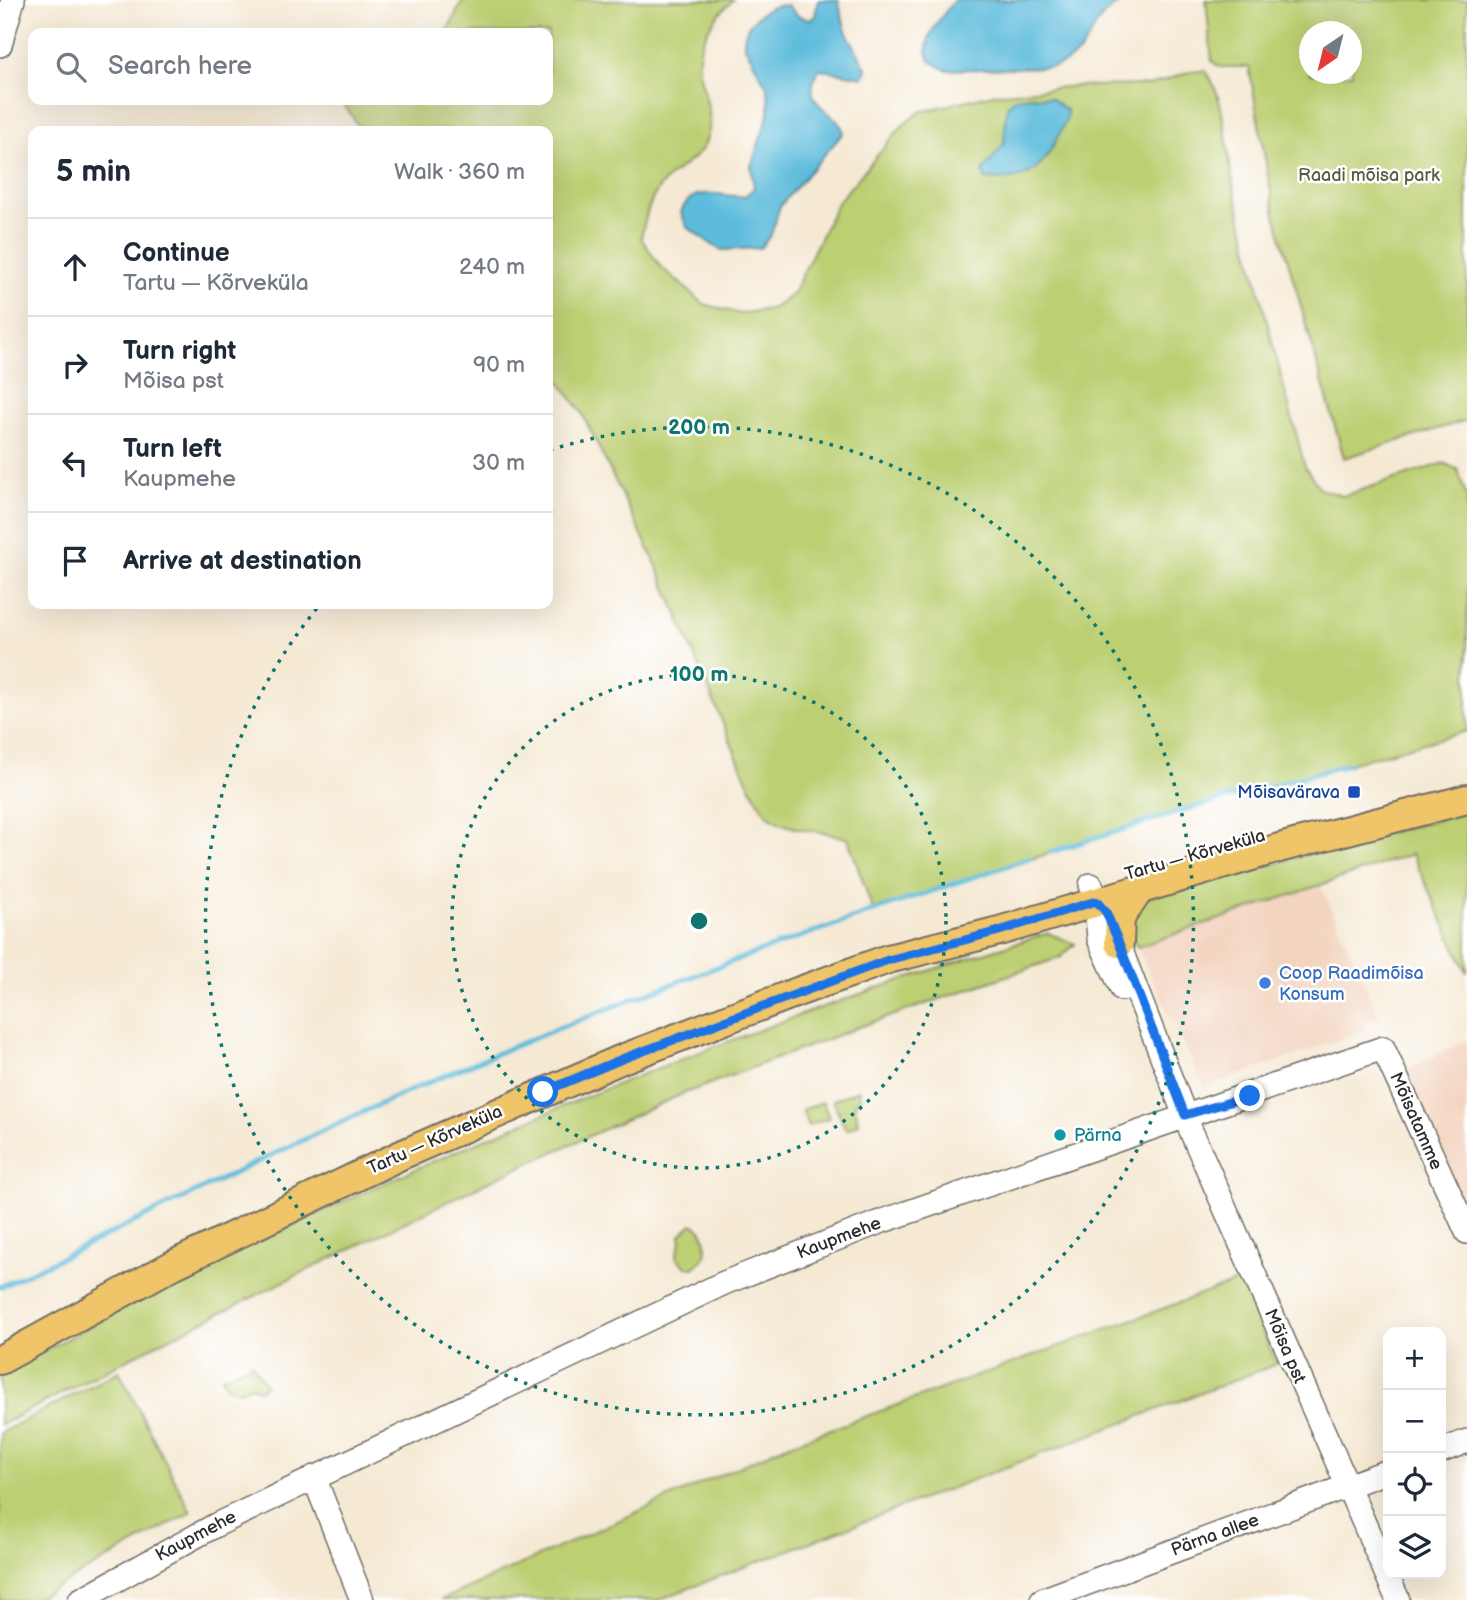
<!DOCTYPE html>
<meta charset="utf-8">
<style>
body{margin:0;font-family:"Balsamiq Sans",sans-serif;background:#f6f6f7;color:#1f2937}
.controls{position:absolute;right:21px;bottom:21px;display:grid;overflow:hidden;border-radius:14px;box-shadow:0 7px 28px #0002}
.controls button{width:63px;height:63px;display:grid;place-items:center;padding:0;border:0;border-bottom:2px solid #e0e1e3;background:#fff;color:#1f2937;font:35px sans-serif}
.compass{position:absolute;left:1299px;top:21px;width:63px;height:63px;border-radius:50%;background:#fff;box-shadow:0 7px 28px #0002;rotate:215deg}
.stop{position:absolute;width:21px;height:21px;margin:-16px;border:5px solid #1a73e8;border-radius:50%;background:#fff}
.stop.end{background:#1a73e8;border-color:#fff;box-shadow:0 2px 7px #0008}
.list{margin:0;padding:0;list-style:none}
h2{display:flex;justify-content:space-between;align-items:center;height:91px;margin:0;padding:0 28px;font-size:30px}
h2 small{font-size:23px;font-weight:400;color:#747a83}
.list li{display:grid;grid-template-columns:46px 1fr auto;gap:21px;align-items:center;box-sizing:border-box;height:98px;padding:0 28px;border-top:2px solid #e0e1e3}
.list b{display:block;font-size:26px;white-space:nowrap}
.list p{margin:0;font-size:23px;white-space:nowrap;color:#747a83}
.list em{font-size:23px;font-style:normal;color:#747a83}
.icon{flex:none;width:38px;height:38px;fill:none;stroke:currentColor;stroke-width:2;stroke-linecap:round;stroke-linejoin:round}
.map{position:relative;flex:none;width:1467px;height:1600px;overflow:hidden}
.search{position:absolute;background:#fff;box-shadow:0 7px 28px #0002;left:28px;top:28px;width:525px;height:77px;display:flex;align-items:center;gap:18px;box-sizing:border-box;padding:0 24px;border-radius:14px;color:#747a83;font-size:26px}
.panel{position:absolute;background:#fff;box-shadow:0 7px 28px #0002;left:28px;top:126px;width:525px;height:483px;border-radius:14px}
.map>svg:first-child{display:block}
</style>
<div class="map">
<svg width="1467" height="1600" viewBox="0 0 1467 1600">
<rect width="100%" height="100%" fill="#fff"/>
<filter id="ink" filterUnits="userSpaceOnUse"><feTurbulence type="fractalNoise" baseFrequency=".0143" numOctaves="2"/><feDisplacementMap in="SourceGraphic" scale="14" xChannelSelector="R" yChannelSelector="G"/><feConvolveMatrix kernelMatrix="1 2 1 2 8 2 1 2 1" color-interpolation-filters="sRGB"/></filter>
<filter id="wash" filterUnits="userSpaceOnUse"><feTurbulence type="fractalNoise" baseFrequency=".00686" numOctaves="4" result="noise"/><feDisplacementMap in="SourceGraphic" scale="28" xChannelSelector="R" yChannelSelector="G"/><feGaussianBlur stdDeviation="1.57" result="paint"/><feColorMatrix in="noise" values="0 0 0 0 0 0 0 0 0 0 0 0 0 0 0 0 0 1.4 0 .05"/><feComposite in="paint" operator="in"/></filter>
<g filter="url(#wash)">
<rect width="100%" height="100%" fill="#f5e9d4"/>
<!-- built -->
<g fill="#f3d4bf">
<polygon points="1320,884 1380,1017 1363,1023 1365,1031 1204,1087 1137,947"/>
<polygon points="1467,1040 1467,1217 1399,1073"/>
</g>
<!-- green -->
<g fill="#bccf72" stroke="#747d4e" stroke-width="2" fill-rule="evenodd">
<path d="M 463,0 L 733,0 C 710,20 692,49 701,80 C 706,98 714,120 707,139 C 700,159 680,166 666,180 C 649,197 646,216 641,238 L 660,266 L 704,304 L 740,314 L 774,308 L 793,294 L 837,203 L 902,126 L 920,112 L 993,94 L 1077,86 L 1151,85 L 1192,71 L 1205,71 C 1225,93 1227,153 1233,183 C 1255,278 1280,373 1305,467 L 1320,489 L 1343,496 L 1444,463 L 1458,470 L 1467,498 L 1467,731 L 1181,811 L 873,910 L 848,839 C 825,829 794,833 773,819 C 762,812 755,794 748,783 L 656,564 L 582,413 L 548,365 L 548,131 L 362,131 L 343,103 L 348,100 L 548,100 L 548,33 L 446,33 Z"/>
<path d="M 1206,0 L 1467,0 L 1467,420 L 1344,458 L 1275,215 L 1249,67 L 1219,67 L 1212,61 ZM 1310,32 L 1352,32 L 1352,74 L 1310,74 Z"/>
<polygon points="1467,812 1467,973 1412,854 1137,947 1130,933 1135,907 1147,898"/>
<path d="M 1048,933 L 1075,944 L 1061,957 L 862,1026 L 680,1095 L 491,1180 L 157,1344 L 0,1425 L 0,1377 C 103,1315 212,1263 321,1212 C 557,1102 799,1009 1048,933 Z"/>
<polygon points="859,1090 860,1097 855,1103 858,1123 846,1130 833,1100"/>
<polygon points="823,1102 829,1118 808,1126 802,1110"/>
<path d="M 692,1224 C 707,1230 707,1243 705,1257 L 694,1268 L 686,1267 L 676,1257 L 681,1242 L 680,1235 Z"/>
<polygon points="1239,1281 1277,1364 658,1600 441,1600 787,1445"/>
<polygon points="252,1363 266,1385 259,1390 251,1385 240,1391 226,1387 222,1377"/>
<polygon points="119,1371 191,1512 34,1600 0,1600 0,1433"/>
</g>
<!-- water -->
<g fill="#5dbcdc" stroke="#447484" stroke-width="2">
<path d="M 818,0 L 838,0 L 846,31 L 867,70 L 862,77 L 819,69 C 798,107 834,107 844,132 L 780,206 L 771,235 L 760,248 L 722,250 L 714,246 L 687,227 L 681,213 C 691,182 722,198 745,196 L 754,188 L 751,166 L 769,113 L 769,100 L 767,87 L 744,45 C 742,23 767,4 787,5 L 798,16 L 810,20 L 815,16 Z"/>
<path d="M 954,0 L 1122,0 C 1117,6 1109,9 1104,15 C 1084,38 1089,56 1053,67 L 946,70 L 930,61 C 919,39 942,18 954,0 Z"/>
<path d="M 1031,96 L 1051,98 L 1067,111 L 1067,118 C 1047,159 1038,185 985,179 L 983,171 L 1004,143 L 1007,106 L 1016,98 Z"/>
</g>
<g fill="none" stroke-linecap="round" stroke-linejoin="round">
<!-- stream -->
<g stroke="#5dbcdc" stroke-width="5">
<polyline points="1051,852 1181,811 1349,764"/>
<path d="M 0,1287 C 147,1217 292,1142 441,1077 C 634,994 831,924 1031,858"/>
</g>
</g>
</g>
<g filter="url(#ink)">
<g fill="none" stroke-linecap="round" stroke-linejoin="round">
<!-- minor casing -->
<g stroke="#726e66" stroke-width="26">
<g id="minor">
<polyline points="0,45 13,0"/>
<polyline points="1091,885 1096,901 1099,939 1122,989"/>
<polyline points="1096,901 1106,912 1191,1131 1398,1600"/>
<polyline points="1441,1451 1467,1441"/>
<polyline points="314,1477 362,1600"/>
<polyline points="80,1600 216,1525 724,1283 877,1223 1383,1048 1467,1232"/>
<polyline points="1042,1600 1388,1471"/>
</g>
</g>
<!-- major casing -->
<g stroke="#726e66" stroke-width="32">
<g id="major">
<polyline points="1119,943 1120,918 1140,889"/>
<polyline points="0,1360 173,1265 401,1155 622,1059 800,991 888,959 999,931 1279,848 1467,799"/>
</g>
</g>
<!-- minor -->
<use href="#minor" stroke="#fff" stroke-width="23"/>
<!-- major -->
<use href="#major" stroke="#f0c469" stroke-width="28"/>
</g>
</g>
<g fill="none" stroke-linecap="round" stroke-linejoin="round" filter="url(#ink)">
<!-- route -->
<polyline stroke="#1a73e8" stroke-width="9" points="543,1092 622,1059 888,960 999,931 1096,901 1106,912 1119,943 1185,1115 1250,1096"/>
</g>
<!-- distance rings -->
<g fill="none" stroke="#0f766e" stroke-width="3.5" stroke-dasharray="3.5 7">
<circle cx="699" cy="921" r="247"/>
<path d="M550 450A494 494 0 1 1 318 607"/>
</g>
<!-- markers -->
<rect fill="#1a4fb4" stroke="#fff" stroke-width="2.5" x="1347" y="785" width="14" height="14" rx="3.5"/>
<circle fill="#3f7fe0" stroke="#fff" stroke-width="2.5" cx="1265" cy="983" r="7"/>
<circle fill="#0f9aa8" stroke="#fff" stroke-width="2.5" cx="1060" cy="1135" r="7"/>
<g text-anchor="middle" dominant-baseline="central" stroke-width="5" stroke-linejoin="round" paint-order="stroke">
<!-- park labels -->
<g font-size="18" fill="#565c40" stroke="#fff">
<text x="1369" y="175">Raadi mõisa park</text>
</g>
<!-- transit labels -->
<g font-size="18" fill="#164399" stroke="#fff" text-anchor="end">
<text x="1340" y="792">Mõisavärava</text>
</g>
<!-- street labels -->
<g font-size="18" fill="#2b2b2b" stroke="#fff">
<text transform="translate(1195 855) rotate(-16)">Tartu — Kõrveküla</text>
<text transform="translate(1416 1121) rotate(66)">Mõisatamme</text>
<text transform="translate(435 1140) rotate(-24)">Tartu — Kõrveküla</text>
<text transform="translate(839 1238) rotate(-21)">Kaupmehe</text>
<text transform="translate(1285 1346) rotate(67)">Mõisa pst</text>
<text transform="translate(1215 1535) rotate(-20)">Pärna allee</text>
<text transform="translate(196 1536) rotate(-28)">Kaupmehe</text>
</g>
<!-- shop labels -->
<g font-size="18" fill="#366cbe" stroke="#fff" text-anchor="start">
<text x="1279" y="973">Coop Raadimõisa<tspan x="1279" dy="21">Konsum</tspan></text>
</g>
<!-- culture labels -->
<g font-size="18" fill="#0d838f" stroke="#fff" text-anchor="start">
<text x="1074" y="1135">Pärna</text>
</g>
</g>
<circle cx="699" cy="921" r="10" fill="#0f766e" stroke="#fff" stroke-width="3.5"/>
<g font-size="21" text-anchor="middle" font-weight="bold" fill="#0f766e" stroke="#fff" stroke-width="5" stroke-linejoin="round" paint-order="stroke">
<text x="699" y="434">200 m</text>
<text x="699" y="681">100 m</text>
</g>
</svg>
<div class="controls">
<button>+</button>
<button>−</button>
<button><svg class="icon" aria-label="locate" viewBox="0 0 24 24"><circle cx="12" cy="12" r="6"/><path d="M12 2v4M12 18v4M2 12h4M18 12h4"/></svg></button>
<button><svg class="icon" aria-label="layers" viewBox="0 0 24 24"><path d="M12 4l9 5-9 5-9-5zM3 14l9 5 9-5"/></svg></button>
</div>
<svg class="compass" viewBox="-18 -18 36 36"><path d="M0-13l5 13h-10z" fill="#e53935"/><path d="M0 13l5-13h-10z" fill="#747a83"/></svg>
<div class="stop" style="left:543px;top:1092px"></div>
<div class="stop end" style="left:1250px;top:1096px"></div>
<div class="search"><svg class="icon" aria-label="search" viewBox="0 0 24 24"><circle cx="10" cy="10" r="6"/><path d="M15 15l6 6"/></svg>Search here</div>
<section class="panel">
<h2>5 min<small>Walk · 360 m</small></h2>
<ul class="list">
<li><svg class="icon" aria-label="ahead" viewBox="0 0 24 24"><path d="M12 20V5M6 11l6-6 6 6"/></svg><div><b>Continue</b><p>Tartu — Kõrveküla</p></div><em>240 m</em></li>
<li><svg class="icon" aria-label="right" viewBox="0 0 24 24"><path d="M7 20v-9h11M14 6l5 5-5 5"/></svg><div><b>Turn right</b><p>Mõisa pst</p></div><em>90 m</em></li>
<li><svg class="icon" aria-label="left" viewBox="0 0 24 24"><path d="M17 20v-9H6M10 6l-5 5 5 5"/></svg><div><b>Turn left</b><p>Kaupmehe</p></div><em>30 m</em></li>
<li><svg class="icon" aria-label="arrive" viewBox="0 0 24 24"><path d="M6 21V4h12l-3 4 3 4H6"/></svg><div><b>Arrive at destination</b></div></li>
</ul>
</section>
</div>
